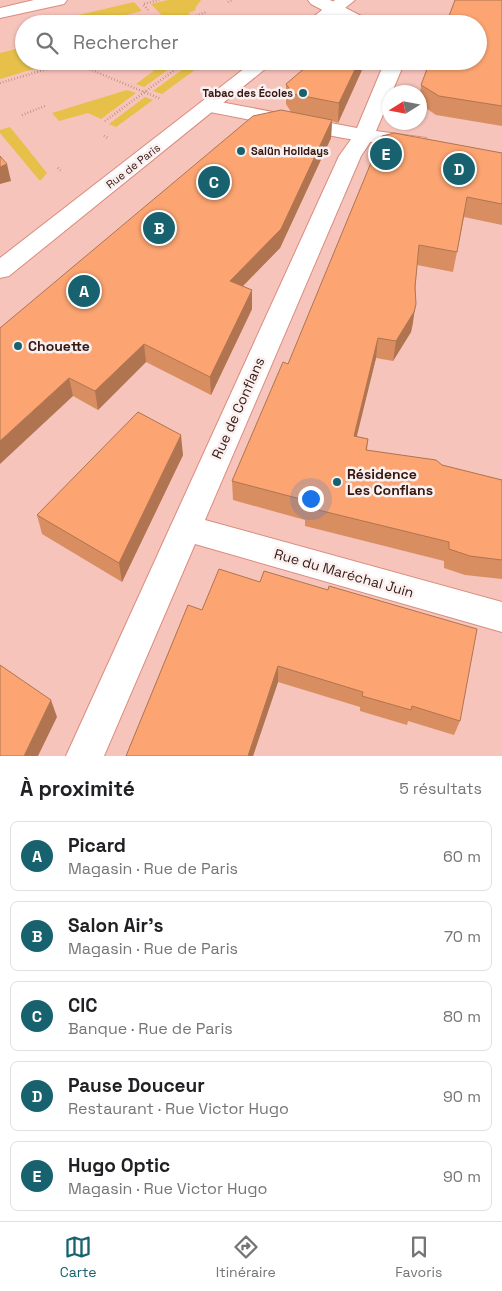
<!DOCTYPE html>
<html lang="fr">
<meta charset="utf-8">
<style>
body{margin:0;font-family:"Space Grotesk",sans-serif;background:#f2f2f2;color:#202124}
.compass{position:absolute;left:382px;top:85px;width:45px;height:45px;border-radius:50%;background:#fff;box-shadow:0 1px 4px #0004;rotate:259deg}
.you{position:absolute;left:310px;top:498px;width:18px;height:18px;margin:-12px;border:4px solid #fff;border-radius:50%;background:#1a73e8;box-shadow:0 0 0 8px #1a73e833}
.badge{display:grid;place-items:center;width:32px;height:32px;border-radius:50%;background:#17626e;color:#fff;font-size:16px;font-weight:700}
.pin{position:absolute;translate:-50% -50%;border:2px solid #fff;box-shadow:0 1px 5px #0006}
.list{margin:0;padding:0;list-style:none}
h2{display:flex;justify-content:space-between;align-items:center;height:65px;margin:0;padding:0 20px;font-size:21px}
h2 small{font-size:16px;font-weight:400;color:#757577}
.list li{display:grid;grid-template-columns:32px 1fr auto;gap:15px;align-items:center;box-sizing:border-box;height:70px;margin:0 10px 10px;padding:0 10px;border:1px solid #e0e0e0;border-radius:8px}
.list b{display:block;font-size:19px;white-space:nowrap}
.list p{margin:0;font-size:16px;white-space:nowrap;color:#757577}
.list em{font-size:16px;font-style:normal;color:#757577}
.icon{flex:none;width:28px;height:28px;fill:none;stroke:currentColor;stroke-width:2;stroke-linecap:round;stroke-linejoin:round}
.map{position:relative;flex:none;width:502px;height:756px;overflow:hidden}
.search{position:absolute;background:#fff;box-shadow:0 1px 4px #0004;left:15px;right:15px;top:15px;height:55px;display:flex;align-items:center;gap:12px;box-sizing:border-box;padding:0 18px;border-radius:28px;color:#757577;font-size:19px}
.sheet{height:465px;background:#fff}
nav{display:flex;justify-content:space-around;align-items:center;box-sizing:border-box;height:70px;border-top:1px solid #e0e0e0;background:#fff;font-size:14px;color:#757577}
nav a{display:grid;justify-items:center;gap:2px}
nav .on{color:#17626e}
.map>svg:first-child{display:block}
</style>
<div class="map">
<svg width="502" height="756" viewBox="0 0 502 756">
<rect width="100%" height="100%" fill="#f6c4bb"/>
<!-- green -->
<g fill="#e6c048">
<polygon points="168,0 201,0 195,8 196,10 188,13 190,15 169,23 151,4"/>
<polygon points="134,2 142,11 89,24 50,24 49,22"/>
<polygon points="235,15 238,17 238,20 232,24 187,24 198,20 201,21 209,18"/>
<polygon points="24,47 24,61 60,61 0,79 0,53"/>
<polygon points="167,61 180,61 144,87 136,84"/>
<polygon points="194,61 207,61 162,94 153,91"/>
<polygon points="127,90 136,93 101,119 88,113 59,121 52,113"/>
<polygon points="145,97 153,100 116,127 109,124"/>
<polygon points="10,127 47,173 40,181 0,133 0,130"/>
</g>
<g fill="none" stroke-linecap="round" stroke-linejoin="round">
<!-- street casing -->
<g stroke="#da8c7e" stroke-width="2">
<g id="street">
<polygon points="34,0 67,0 64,4 0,18 0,8"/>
<polygon points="364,129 371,131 375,135 361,156 205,520 502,602 502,632 195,544 104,756 66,756 339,156 357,131"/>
</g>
</g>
<!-- secondary casing -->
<g stroke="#da8c7e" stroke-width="2">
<g id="secondary">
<polygon points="308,0 330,0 369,20 372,24 349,24 311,4"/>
<polygon points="385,61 405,61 392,92 390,92 390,98 376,131 426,138 429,143 426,148 418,149 343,138 210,112 203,110 200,106 203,102 210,100 357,128"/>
</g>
</g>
<!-- primary casing -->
<g stroke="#da8c7e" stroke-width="2">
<g id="primary">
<polygon points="335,0 355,0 325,24 304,24"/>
<polygon points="254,61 275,61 9,276 0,278 0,258"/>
</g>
</g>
<!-- path -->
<g stroke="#9b736c" stroke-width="2.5" stroke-dasharray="0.5 2.5" stroke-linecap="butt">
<polyline points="228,2 232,0"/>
<polyline points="148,10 143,4 159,0"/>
<polyline points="177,24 206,12"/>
<polyline points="238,24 245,18"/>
<polyline points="70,61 161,99"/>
<polyline points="0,83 71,62"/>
<polyline points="22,115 45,106"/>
<polyline points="105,121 187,61"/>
<polyline points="104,136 108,138"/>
<polyline points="58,168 61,171"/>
</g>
<!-- street -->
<use href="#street" fill="#fff" fill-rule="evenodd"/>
<!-- secondary -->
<use href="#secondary" fill="#fff" fill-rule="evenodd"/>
<!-- primary -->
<use href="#primary" fill="#fff" fill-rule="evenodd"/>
</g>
<!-- wall -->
<g fill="#d98e62">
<polygon points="502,0 502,126 436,115 420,104 420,95 421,85"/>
<polygon points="366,61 338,123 332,121 331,138 280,248 243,286 252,290 252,309 211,395 146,362 98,410 73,396 0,328 291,112 286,104 286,84"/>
<polygon points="502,153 502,225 464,217 453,272 417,265 413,324 411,332 393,361 376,358 356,436 368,439 367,450 442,465 502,480 502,579 465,575 444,568 444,561 305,526 305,520 233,500 232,481 288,364"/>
<polygon points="183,455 122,582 42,534 37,515"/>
<polygon points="188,605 460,721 454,735 408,721 407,725 360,711 360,707 278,682 253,756 126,756"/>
</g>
<!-- shaded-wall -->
<g fill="#b07450">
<polygon points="359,61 366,61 338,123 339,103"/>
<polygon points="332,120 331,138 280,248 230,299 230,281"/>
<polygon points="7,164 11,181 0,184 0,167"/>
<polygon points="252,290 252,309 211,395 210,377"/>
<polygon points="416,304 411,332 393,361 396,341"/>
<polygon points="378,338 376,358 352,456 354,436"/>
<polygon points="144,344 146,362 98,410 95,391"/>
<polygon points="69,378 73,396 0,464 0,441"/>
<polygon points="181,435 183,455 122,582 119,563"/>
<polygon points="278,666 278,682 253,756 248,756"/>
<polygon points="51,700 57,717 38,756 24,756"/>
</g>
<!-- building -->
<g fill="#fca572" stroke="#b07450">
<polygon points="455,0 502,0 502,106 439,96 421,85 430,61 478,61 478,24 446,24"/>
<polygon points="313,61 359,61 339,103 293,94 286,84"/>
<polygon points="281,110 332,120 281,229 230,281 252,290 210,377 144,344 95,391 69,378 0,441 0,328 253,116"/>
<polygon points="394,133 502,153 502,204 467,197 457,252 419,245 415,287 416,304 414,312 396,341 378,338 354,436 368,439 366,450 436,460 442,465 502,480 502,560 470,556 449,549 449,542 306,507 308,501 232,481 283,362 288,364 382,136"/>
<polygon points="0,156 7,164 0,167"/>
<polygon points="138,412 181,435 119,563 37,515"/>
<polygon points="219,569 260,582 264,571 328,590 329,586 477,629 460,721 412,706 411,710 362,696 363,692 278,666 248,756 126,756 188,605 202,610"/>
<polygon points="0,665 51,700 24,756 0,756"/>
</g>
<!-- markers -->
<g fill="#17626e" stroke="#f9f0ef" stroke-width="2">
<circle cx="303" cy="93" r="5"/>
<circle cx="241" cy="151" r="5"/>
<circle cx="18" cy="346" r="5"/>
<circle cx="337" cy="482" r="5"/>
</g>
<g text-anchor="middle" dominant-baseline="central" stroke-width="5" stroke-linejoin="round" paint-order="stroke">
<!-- far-poi labels -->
<g font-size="11" font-weight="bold" fill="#361813" stroke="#f9f0ef" text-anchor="end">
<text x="293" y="93">Tabac des Écoles</text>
<text x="251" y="151" text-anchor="start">Salün Holidays</text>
</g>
<!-- far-street labels -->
<g font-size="11" fill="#361813" stroke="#f9f0ef">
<text transform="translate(133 166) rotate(-38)">Rue de Paris</text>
</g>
<!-- poi labels -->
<g font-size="14" font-weight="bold" fill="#361813" stroke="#f9f0ef" text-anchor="start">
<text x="28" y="346">Chouette</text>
<text x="347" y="474">Résidence<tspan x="347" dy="16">Les Conflans</tspan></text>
</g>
<!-- street labels -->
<g font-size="14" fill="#361813" stroke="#f9f0ef">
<text transform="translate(238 408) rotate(-66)">Rue de Conflans</text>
<text transform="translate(344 573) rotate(16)">Rue du Maréchal Juin</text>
</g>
</g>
</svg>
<svg class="compass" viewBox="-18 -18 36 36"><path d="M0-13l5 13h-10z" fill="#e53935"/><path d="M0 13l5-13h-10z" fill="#757577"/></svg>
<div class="you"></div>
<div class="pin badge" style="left:84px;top:291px">A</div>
<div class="pin badge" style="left:159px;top:228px">B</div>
<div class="pin badge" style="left:214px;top:182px">C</div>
<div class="pin badge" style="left:459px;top:169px">D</div>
<div class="pin badge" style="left:386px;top:154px">E</div>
<div class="search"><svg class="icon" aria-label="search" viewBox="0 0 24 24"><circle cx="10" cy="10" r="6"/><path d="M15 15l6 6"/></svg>Rechercher</div>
</div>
<section class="sheet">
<h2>À proximité<small>5 résultats</small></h2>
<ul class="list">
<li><span class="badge">A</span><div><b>Picard</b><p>Magasin · Rue de Paris</p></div><em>60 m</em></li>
<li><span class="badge">B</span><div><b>Salon Air's</b><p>Magasin · Rue de Paris</p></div><em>70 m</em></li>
<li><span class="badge">C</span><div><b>CIC</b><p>Banque · Rue de Paris</p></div><em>80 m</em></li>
<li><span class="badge">D</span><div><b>Pause Douceur</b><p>Restaurant · Rue Victor Hugo</p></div><em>90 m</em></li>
<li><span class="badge">E</span><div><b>Hugo Optic</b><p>Magasin · Rue Victor Hugo</p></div><em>90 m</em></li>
</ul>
</section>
<nav>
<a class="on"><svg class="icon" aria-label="map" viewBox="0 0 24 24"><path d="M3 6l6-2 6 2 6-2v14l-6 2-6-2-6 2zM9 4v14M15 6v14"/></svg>Carte</a>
<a><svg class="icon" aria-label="directions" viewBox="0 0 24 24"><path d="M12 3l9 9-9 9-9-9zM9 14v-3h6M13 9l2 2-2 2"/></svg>Itinéraire</a>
<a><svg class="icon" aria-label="saved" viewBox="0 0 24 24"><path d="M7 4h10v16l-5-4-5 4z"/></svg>Favoris</a>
</nav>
